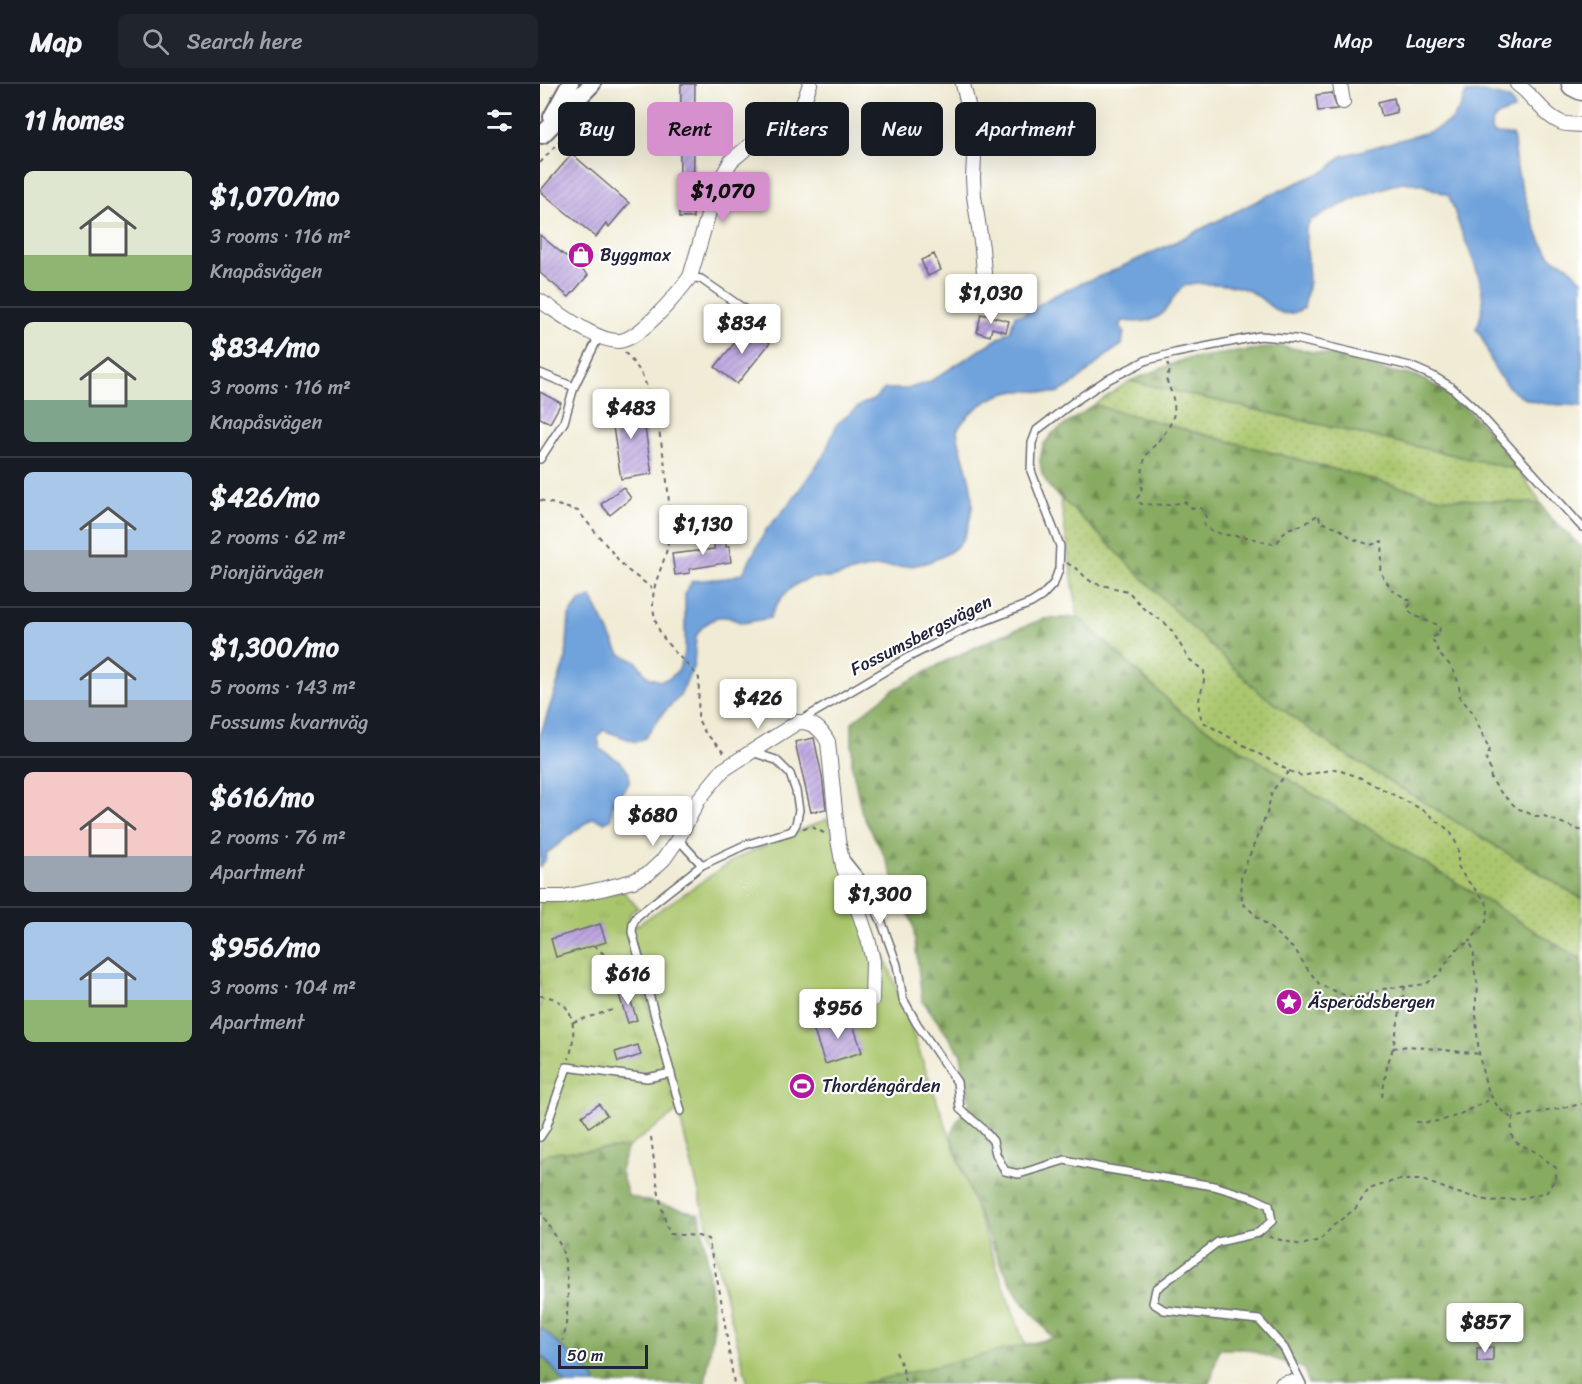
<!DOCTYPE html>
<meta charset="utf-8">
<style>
body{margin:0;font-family:Sriracha,sans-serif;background:#20242c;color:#f1f3f6;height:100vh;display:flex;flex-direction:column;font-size:22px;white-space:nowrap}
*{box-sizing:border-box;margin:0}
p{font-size:20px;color:#9ea1a6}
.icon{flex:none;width:33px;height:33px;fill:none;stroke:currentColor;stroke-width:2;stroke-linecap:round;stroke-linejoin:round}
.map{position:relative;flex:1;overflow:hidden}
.side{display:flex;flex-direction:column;background:#171b24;width:540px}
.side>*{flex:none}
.banner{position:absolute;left:18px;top:18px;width:570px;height:54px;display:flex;gap:12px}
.scale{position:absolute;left:18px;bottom:15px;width:90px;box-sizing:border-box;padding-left:6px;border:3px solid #22223b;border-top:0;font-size:16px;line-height:21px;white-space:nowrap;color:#22223b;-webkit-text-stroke:4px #fff;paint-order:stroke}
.price{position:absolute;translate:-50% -51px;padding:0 14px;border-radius:6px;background:#fff;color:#222;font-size:20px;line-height:39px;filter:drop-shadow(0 2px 3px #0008)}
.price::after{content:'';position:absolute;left:50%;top:36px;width:18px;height:14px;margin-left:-9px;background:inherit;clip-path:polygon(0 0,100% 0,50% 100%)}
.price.selected{background:#d690ce;color:#111}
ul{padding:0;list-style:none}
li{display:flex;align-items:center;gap:18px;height:150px;padding:0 24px}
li+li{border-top:2px solid #363941}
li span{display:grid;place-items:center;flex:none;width:168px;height:120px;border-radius:9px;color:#555}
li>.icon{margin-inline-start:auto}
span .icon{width:72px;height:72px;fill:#fffc;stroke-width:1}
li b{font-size:26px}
h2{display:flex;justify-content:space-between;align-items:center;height:72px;padding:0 24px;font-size:26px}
.chip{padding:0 21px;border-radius:9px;background:#171b24;box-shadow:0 6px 24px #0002;font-size:21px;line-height:54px}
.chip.selected{background:#d690ce;color:#111}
header{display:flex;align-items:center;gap:36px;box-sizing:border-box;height:84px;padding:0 30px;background:#171b24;border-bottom:2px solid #363941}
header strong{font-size:28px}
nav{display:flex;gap:33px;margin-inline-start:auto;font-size:21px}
.search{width:420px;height:54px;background:#20242c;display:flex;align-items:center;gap:15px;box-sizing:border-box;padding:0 21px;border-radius:9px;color:#9ea1a6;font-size:22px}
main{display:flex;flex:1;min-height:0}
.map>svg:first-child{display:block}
.grass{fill:url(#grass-dots);stroke:#667454;stroke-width:1.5}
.forest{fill:url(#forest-firs);stroke:#54664e;stroke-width:1.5}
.park{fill:url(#park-tufts);stroke:#667454;stroke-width:1.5}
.pitch{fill:#aac66d;stroke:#667454;stroke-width:1.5}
.water{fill:#70a2db;stroke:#49628b;stroke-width:1.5}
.building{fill:url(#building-hatch)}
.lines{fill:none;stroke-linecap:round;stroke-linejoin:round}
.service-casing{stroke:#6a6871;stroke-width:10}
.minor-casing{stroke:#6a6871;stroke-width:16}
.tertiary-casing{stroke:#6a6871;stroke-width:20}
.motorway-casing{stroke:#6a6871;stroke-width:27}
.path{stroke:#6a6871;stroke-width:2;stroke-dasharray:4.5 4.5;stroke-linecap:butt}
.service{stroke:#fff;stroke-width:7}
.minor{stroke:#fff;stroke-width:14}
.tertiary{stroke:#fff;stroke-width:16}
.motorway{stroke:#fff;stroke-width:24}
.labels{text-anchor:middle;stroke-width:4.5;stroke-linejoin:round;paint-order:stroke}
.poi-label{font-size:18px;fill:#22223b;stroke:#fff;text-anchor:start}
.street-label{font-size:18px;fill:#22223b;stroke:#fff}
</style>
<header>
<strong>Map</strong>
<div class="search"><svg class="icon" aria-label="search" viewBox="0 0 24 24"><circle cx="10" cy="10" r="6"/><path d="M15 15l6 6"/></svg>Search here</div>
<nav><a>Map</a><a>Layers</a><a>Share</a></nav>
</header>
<main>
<section class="side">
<h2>11 homes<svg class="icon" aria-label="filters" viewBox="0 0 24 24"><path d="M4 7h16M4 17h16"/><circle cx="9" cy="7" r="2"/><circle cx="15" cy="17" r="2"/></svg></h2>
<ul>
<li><span style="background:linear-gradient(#dfe7d0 70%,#8fb573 0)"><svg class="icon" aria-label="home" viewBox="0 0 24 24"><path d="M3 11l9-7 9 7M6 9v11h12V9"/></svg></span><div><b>$1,070/mo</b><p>3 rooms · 116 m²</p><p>Knapåsvägen</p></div></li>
<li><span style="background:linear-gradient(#dfe7d0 65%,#7fa58c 0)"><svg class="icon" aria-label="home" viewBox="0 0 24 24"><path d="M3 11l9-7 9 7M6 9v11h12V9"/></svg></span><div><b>$834/mo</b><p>3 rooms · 116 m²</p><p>Knapåsvägen</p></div></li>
<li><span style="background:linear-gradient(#a9c7e8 65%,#9aa5b1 0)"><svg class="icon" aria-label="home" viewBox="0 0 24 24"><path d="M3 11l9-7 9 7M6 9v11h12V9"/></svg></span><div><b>$426/mo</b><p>2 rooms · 62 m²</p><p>Pionjärvägen</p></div></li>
<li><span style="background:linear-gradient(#a9c7e8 65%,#9aa5b1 0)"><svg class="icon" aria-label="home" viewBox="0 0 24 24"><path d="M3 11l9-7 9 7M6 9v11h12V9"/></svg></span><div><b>$1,300/mo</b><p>5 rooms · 143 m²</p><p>Fossums kvarnväg</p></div></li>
<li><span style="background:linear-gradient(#f6c9c9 70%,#9aa5b1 0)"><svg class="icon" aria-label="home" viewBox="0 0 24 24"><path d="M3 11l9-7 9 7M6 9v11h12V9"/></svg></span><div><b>$616/mo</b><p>2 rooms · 76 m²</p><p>Apartment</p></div></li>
<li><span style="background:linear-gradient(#a9c7e8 65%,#8fb573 0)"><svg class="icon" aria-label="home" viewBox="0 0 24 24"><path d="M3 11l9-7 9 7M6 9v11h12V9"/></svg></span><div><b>$956/mo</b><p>3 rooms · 104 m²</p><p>Apartment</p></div></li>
</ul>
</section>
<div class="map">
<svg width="1042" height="1300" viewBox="0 0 1042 1300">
<defs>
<pattern id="grass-dots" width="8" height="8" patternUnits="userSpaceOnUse" patternTransform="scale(1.5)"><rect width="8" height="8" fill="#aac66d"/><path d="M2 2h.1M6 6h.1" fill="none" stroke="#92aa5f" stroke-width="1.8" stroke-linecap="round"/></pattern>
<pattern id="forest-firs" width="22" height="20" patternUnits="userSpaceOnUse" patternTransform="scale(1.5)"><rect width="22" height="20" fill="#87ab60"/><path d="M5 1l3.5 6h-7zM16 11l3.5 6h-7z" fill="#6e8b50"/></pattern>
<pattern id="park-tufts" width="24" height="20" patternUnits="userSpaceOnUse" patternTransform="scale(1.5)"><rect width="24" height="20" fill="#aac66d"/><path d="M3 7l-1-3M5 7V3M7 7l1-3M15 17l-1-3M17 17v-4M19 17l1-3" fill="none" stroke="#92aa5f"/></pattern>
<pattern id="building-hatch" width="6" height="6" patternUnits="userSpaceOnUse" patternTransform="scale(1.5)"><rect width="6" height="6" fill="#b79fdd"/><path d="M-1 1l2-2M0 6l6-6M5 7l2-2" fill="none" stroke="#9481b4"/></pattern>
</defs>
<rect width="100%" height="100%" fill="#fff"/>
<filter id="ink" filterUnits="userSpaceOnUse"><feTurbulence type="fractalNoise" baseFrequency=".0167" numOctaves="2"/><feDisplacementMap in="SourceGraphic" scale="12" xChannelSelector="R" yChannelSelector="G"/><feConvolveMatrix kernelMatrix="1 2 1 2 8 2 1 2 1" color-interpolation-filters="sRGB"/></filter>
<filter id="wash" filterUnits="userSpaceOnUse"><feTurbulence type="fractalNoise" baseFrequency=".008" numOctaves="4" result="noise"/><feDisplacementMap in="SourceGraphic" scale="24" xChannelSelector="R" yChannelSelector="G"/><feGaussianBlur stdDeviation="1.35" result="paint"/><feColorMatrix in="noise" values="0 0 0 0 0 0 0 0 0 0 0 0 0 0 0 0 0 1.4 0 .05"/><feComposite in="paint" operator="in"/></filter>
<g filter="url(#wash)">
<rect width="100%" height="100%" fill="#f0ebd4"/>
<path class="grass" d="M590,297l389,89 22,34 -100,-6 -347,-93z
M520,412l198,195 74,55 250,153v61l-399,-246 -105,-97z"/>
<path class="forest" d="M741,262l64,12 42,13 30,5 22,12 28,21 28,29 24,32 -389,-89 55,-22z
M554,321l347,93 100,6 7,11 34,32v352l-250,-153 -74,-55 -81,-78 -85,-86 -43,-40 -7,-13 -2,-13 3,-16 10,-12z
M538,533l105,97 399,246v424h-274l-3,-15 -59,-20h-27l-9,35h-350l193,-46 -34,-40 -20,-38 -25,-56 -23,-68 5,-13 14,-21 -6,-27 -3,-21 -39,-54 -9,-76 -29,-69 -22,-41 -10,-48v-44l41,-32 53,-29 56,-26 41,-16z
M88,1063l-8,22 8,27 72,18 7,44 7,67 -9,59h-109l-3,-8 -53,-49v-166l7,-8z
M0,1271l5,4 21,25h-26z"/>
<path class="park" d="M84,808l14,16 -8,5 -3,19 51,179 -50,36 -80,6 -8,8v-261z"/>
<path class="pitch" d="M287,735l60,143 138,383 -165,39h-112l-70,-273 -51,-179 110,-74z"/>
<path class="water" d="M942,8l27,6 5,7v5c-12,3 -23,6 -23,20l4,4 17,1c5,9 1,14 3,23 3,19 23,89 38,100 3,3 9,3 12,6 7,4 9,11 17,16v126c-42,-3 -65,2 -88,-39 -7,-13 -8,-27 -18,-38 17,-34 -3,-67 -15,-99 -5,-12 -7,-23 -13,-35l-28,-11 -19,-2 -43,15 -47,23 -5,8 3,53 -5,27c-28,17 -34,-9 -57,-18 -12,-5 -28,-6 -41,-6 -7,-1 -17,-2 -23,3 -14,10 -13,30 -37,34 -7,2 -16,0 -23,0l-3,5 4,5 -2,14c-23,12 -38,36 -63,47 -7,3 -19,-1 -28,-1 -31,-2 -57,13 -74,39 3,25 17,51 15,77 -1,9 -5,28 -11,35 -14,17 -41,24 -63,25 -7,0 -15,-1 -23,0 -16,2 -29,7 -45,11 -6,1 -12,-1 -18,0 -20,4 -35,22 -42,40l-27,5 -16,-6h-10l-14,9 -7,10 -2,29 -14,31 -18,18 -17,24 -9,4 -33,-12 -5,7 2,12 21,13 8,11v10l-17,22 -1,14 -7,3 -11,-4c-17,10 -30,24 -46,35l-2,8 -5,6v-131l26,-78 3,-42 11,-15 11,-4 29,57 16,7 12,16 12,4 10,-3 9,-9 6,-17v-58l7,-13 35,-3 16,-5 23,-43 24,-27 34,-48 13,-31 25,-20 11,-4 12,-11h21l23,-7 81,-51 5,-16h7l31,-19 24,-11 31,-12 63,-29 98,-49 58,-25 15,-14 90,-25 20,-11 8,-12 6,-15z
M0,1243l53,49 3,8h-30l-21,-25 -5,-4z"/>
<g id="blocks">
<path class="building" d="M141,0h14l-2,134h-14z
M792,9l5,16 -19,2 -2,-16z
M854,14l3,14 -15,4 -4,-14z
M32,70l57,49 -20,24 -3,-3 -10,13 -56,-46z
M0,151l48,40 -19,22 -29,-24z
M394,170l7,16 -13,6 -7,-16z
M441,230l28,7 -3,11 -14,-4 -2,8 -13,-4z
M208,242l22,17 -33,41 -22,-17z
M0,308l21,11 -11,20 -10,-5z
M101,318l11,72 -31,5 -11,-72z
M83,403l8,11 -21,17 -9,-11z
M175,445l11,1v17l3,-1 2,16 -42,7 1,4 -15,2 -3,-21 42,-5z
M274,654l8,38 4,33 -15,3 -16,-70z
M60,840l6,18 -50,15 -5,-18z
M87,905l10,31 -9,3 -10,-31z
M310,931l12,37 -37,12 -12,-36z
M98,961l3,10 -23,7 -3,-10z
M59,1020l8,11 -18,12 -7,-11z
M953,1263v14l-16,1v-14z"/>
</g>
</g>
<g filter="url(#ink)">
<use href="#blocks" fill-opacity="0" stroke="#6a6871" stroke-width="1.5"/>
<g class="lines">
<defs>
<path id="service" d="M150,193l11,2 62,43
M0,289l34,14 25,-51
M0,375l24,-37 10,-35
M260,637l107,-63 57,-29 67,-26 11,-7 12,-13 5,-14 1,-23 -29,-75 1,-28 5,-13 38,-29 30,-20 42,-21 28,-7 85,-17 35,3 115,27 23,10 18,11 24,22 107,118
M138,755l24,26
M305,775l17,21 20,43 15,42 6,34 14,25 40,58 3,27 22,19 11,13 3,13 9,17 14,3 46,-14 37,8 112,18 40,12 15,7 3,16 -14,12 -40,9 -62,47 -3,14 11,7 95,10 25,28 18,36
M141,1027l-49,-179 1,-9 4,-7 65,-51 43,-20 47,-14 4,-7 3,-14 -3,-19 -6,-17 -14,-14 -24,-8
M0,1053l6,-9 21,-61 80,11 24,-5"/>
<path id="minor" d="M423,0l12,51 -2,43 1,18 8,52 2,25 -9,23
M800,0l3,18
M977,0c16,11 26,31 45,39 6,2 14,1 20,2
M0,217c20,12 55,40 78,40 21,0 59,-47 72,-64l26,-89 15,-27 18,-15 41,-25 10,-9 10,-28
M0,813h23l39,-8 31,-8 16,-8 15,-14 14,-20 21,-40 24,-29 75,-48c15,-1 24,8 30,20l10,98 5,26 25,73 5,22 -1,39
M742,1300l8,-2 6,2"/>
<path id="tertiary" d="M12,33l18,-33
M2,51l50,-51"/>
<path id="motorway" d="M1034,0l8,4"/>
</defs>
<use href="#service" class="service-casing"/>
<use href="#minor" class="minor-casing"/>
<use href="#tertiary" class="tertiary-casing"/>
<use href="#motorway" class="motorway-casing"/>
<path class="path" d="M0,79l28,-32
M85,268c4,6 10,12 14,18 19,30 34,130 30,166 -3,35 -25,50 -12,89 8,22 28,35 42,53l-1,41 6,12 20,22
M627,279l3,8 -4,8c11,26 13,37 -6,60 -6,8 -13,12 -16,23 -4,13 2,25 -7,36l4,6 27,1 17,-3 7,6h9l5,8 -2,10c12,10 28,9 43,11 11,2 18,7 29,7l11,-15 18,-5 14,-10 1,8 17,5 16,12 18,6 11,-4 -2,31 12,18 20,12 -5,7c12,12 19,10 33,17l-1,8 -8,4c7,8 5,11 9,17 1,2 6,5 7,7 9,9 13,23 13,36 20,19 17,31 30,51l-4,11 4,9 1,10 11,15 15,14 18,8h9l38,15
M0,416l38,11 48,58 26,19
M527,479l12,7 6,7 8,6 35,8 16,18 21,14 7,8 17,28 15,12c2,22 -12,26 -1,51l86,49 -17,20 -5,22 -26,63 1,27 54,48 10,16 14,18 34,14 29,-10 43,-5 13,-10 16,-24 14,-8c7,8 4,16 5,26 1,6 3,12 4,19 0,4 -2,9 -2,13 0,33 2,104 37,118
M749,687l13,5 33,-7 24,8 64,33 27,21 8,16v19l7,12 21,23 2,10 -2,11 -17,20
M263,744l9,-1 14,7
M54,861c11,10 20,21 36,16
M865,902l-12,62 16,-2 71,8
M0,912c37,2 37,35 29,63
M33,938l39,-12
M842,1013l5,-31 6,-18
M876,1038c35,2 46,-11 76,-23
M111,1053c4,31 7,67 19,97l28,2 10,3 12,54 14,91
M0,1126c6,11 13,21 19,33 12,23 10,73 4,98
M729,1153l32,8 19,-5 14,-15 21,-16 14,-20 28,-9h25l36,13 32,8 29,-2 28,-7 9,-15v-9c-7,-5 -13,-11 -19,-15 -18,-12 -30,-5 -24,-35l69,-14
M356,1268l7,17 2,15"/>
<use href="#service" class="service"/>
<use href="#minor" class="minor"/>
<use href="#tertiary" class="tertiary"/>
<use href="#motorway" class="motorway"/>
</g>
</g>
<defs>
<symbol id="shop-disc" viewBox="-11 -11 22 22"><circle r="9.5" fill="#b5179e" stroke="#fff"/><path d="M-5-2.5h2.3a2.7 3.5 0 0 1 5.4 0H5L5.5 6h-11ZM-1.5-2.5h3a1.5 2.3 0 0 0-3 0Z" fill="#fff"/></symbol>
<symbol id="sight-disc" viewBox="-11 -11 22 22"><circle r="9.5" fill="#b5179e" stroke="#fff"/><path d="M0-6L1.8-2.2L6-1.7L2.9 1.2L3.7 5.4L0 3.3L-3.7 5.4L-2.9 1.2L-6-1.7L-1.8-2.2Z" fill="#fff"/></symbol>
<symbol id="stadium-disc" viewBox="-11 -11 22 22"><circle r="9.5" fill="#b5179e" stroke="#fff"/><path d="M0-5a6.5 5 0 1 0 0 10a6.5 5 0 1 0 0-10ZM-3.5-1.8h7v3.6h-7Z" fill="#fff"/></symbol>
</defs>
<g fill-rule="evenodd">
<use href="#shop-disc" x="26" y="156" width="30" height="30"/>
<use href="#sight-disc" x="734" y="903" width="30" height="30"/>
<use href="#stadium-disc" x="247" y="987" width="30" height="30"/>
</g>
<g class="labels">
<g class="poi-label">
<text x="60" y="177">Byggmax</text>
<text x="768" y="924">Äsperödsbergen</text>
<text x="282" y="1008">Thordéngården</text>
</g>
<g class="street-label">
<text transform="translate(381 551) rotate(-27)" y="6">Fossumsbergsvägen</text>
</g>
</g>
</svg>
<div class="scale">50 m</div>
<b class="price selected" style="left:183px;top:139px">$1,070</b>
<b class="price" style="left:451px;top:241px">$1,030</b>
<b class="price" style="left:202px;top:271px">$834</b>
<b class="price" style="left:91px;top:356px">$483</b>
<b class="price" style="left:163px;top:472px">$1,130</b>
<b class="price" style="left:218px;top:646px">$426</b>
<b class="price" style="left:113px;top:763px">$680</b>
<b class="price" style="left:340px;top:842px">$1,300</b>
<b class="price" style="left:88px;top:922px">$616</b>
<b class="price" style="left:298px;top:956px">$956</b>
<b class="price" style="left:945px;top:1270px">$857</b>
<div class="banner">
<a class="chip">Buy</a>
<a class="chip selected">Rent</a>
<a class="chip">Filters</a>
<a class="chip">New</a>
<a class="chip">Apartment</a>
</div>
</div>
</main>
